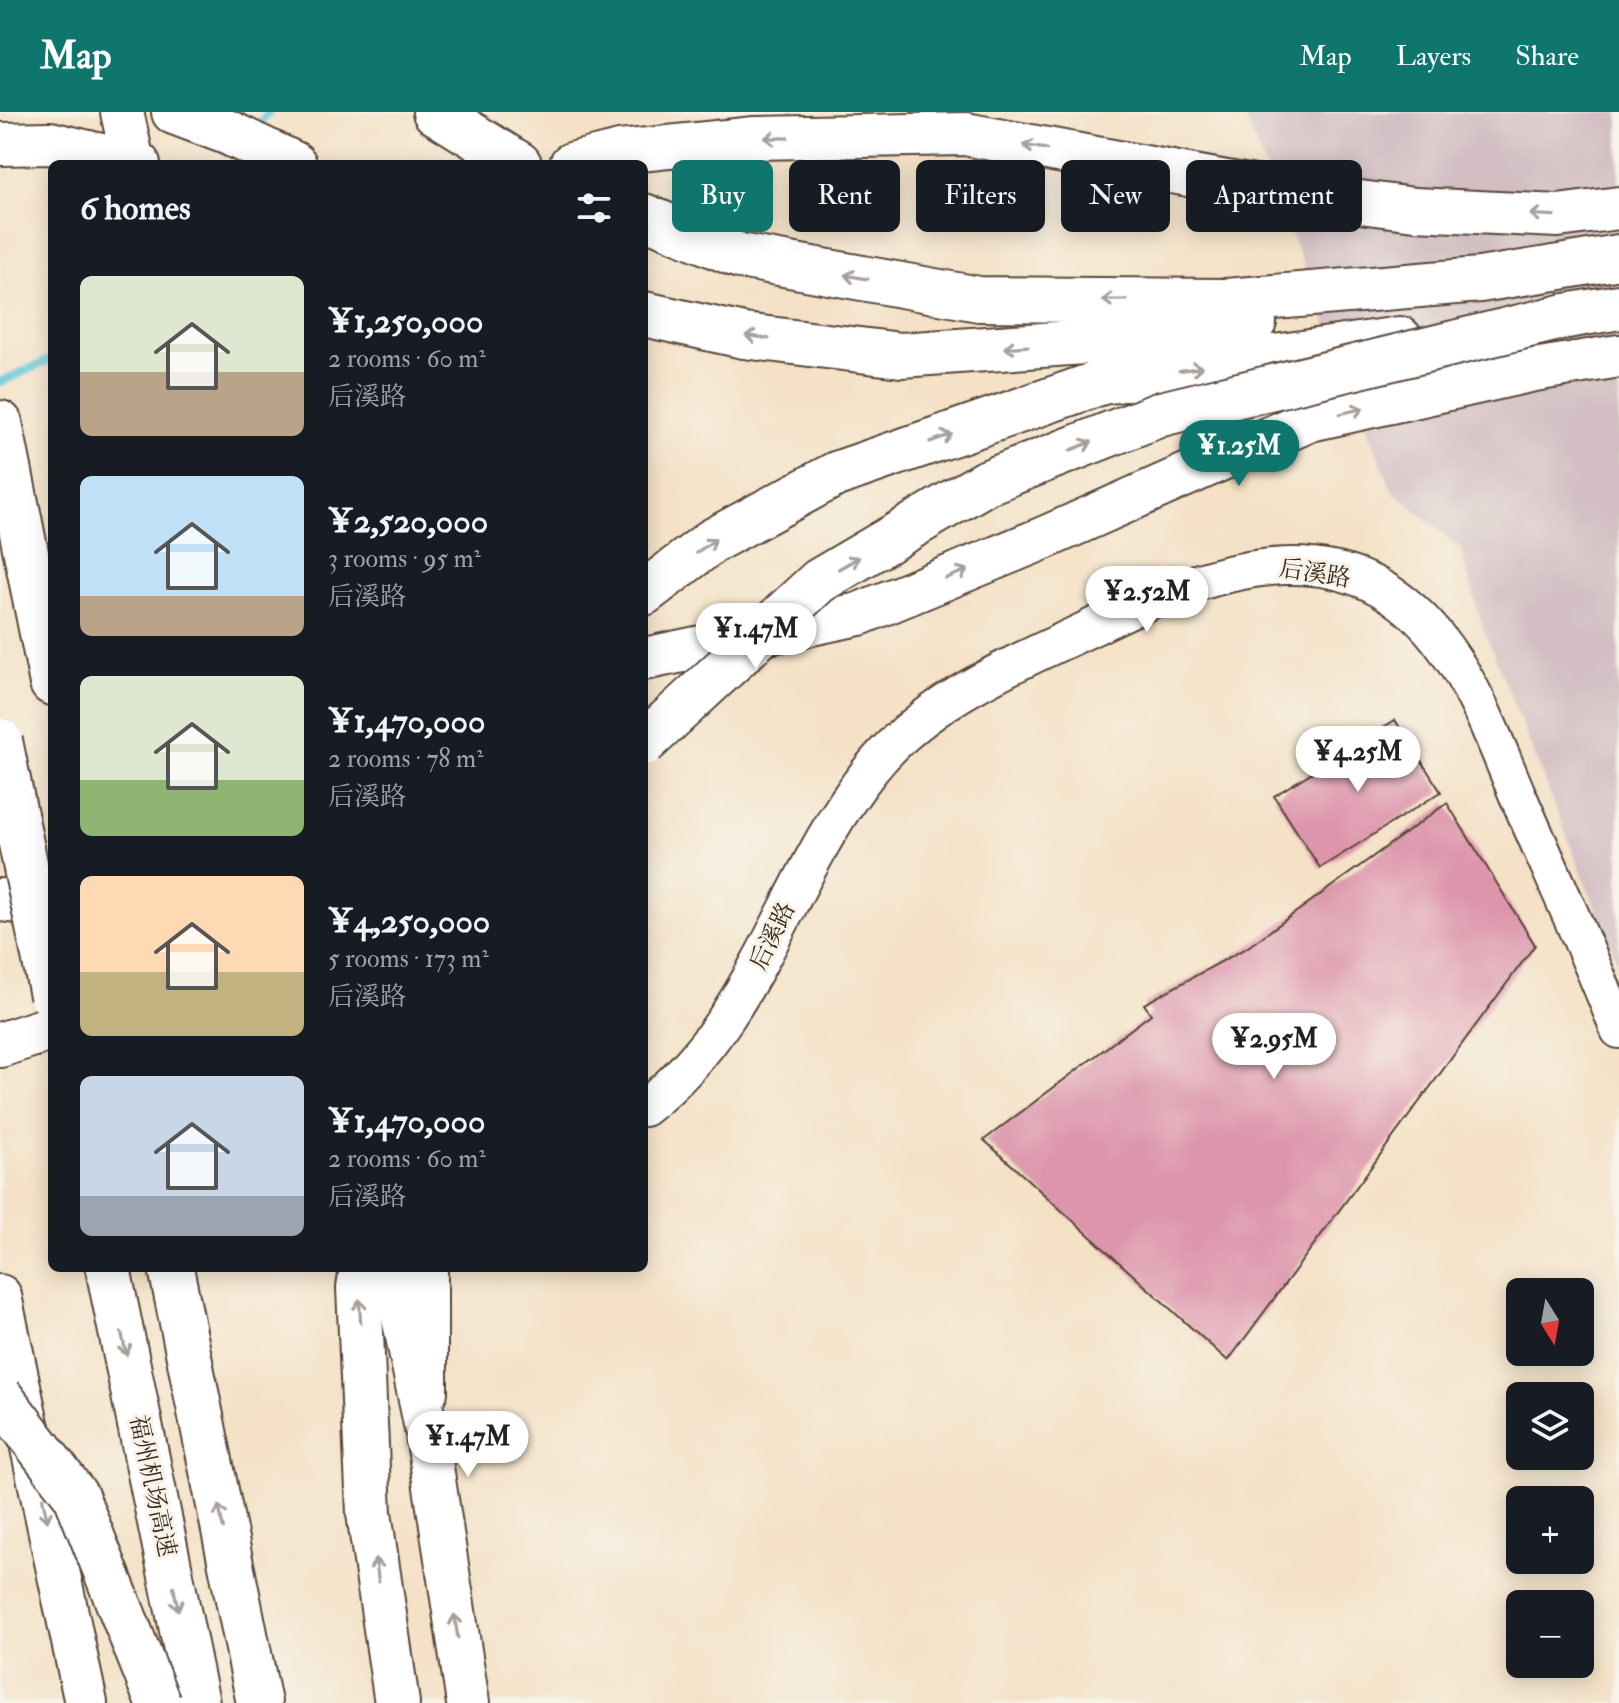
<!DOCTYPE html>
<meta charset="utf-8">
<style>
body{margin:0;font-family:"IM FELL Double Pica","Noto Serif SC",serif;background:#242831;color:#f1f3f6;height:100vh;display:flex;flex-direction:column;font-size:30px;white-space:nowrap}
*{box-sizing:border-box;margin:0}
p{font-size:26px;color:#9ea1a6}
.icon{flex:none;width:44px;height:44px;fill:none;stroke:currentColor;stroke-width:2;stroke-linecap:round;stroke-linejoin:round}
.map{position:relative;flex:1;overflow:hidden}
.panel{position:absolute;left:48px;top:48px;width:600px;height:1112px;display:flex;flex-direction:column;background:#171b24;border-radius:12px;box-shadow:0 4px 20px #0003}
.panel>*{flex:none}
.guide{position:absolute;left:672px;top:48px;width:760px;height:72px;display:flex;gap:16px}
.needle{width:52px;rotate:169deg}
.fabs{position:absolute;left:1506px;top:1166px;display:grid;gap:16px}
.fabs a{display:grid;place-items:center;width:88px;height:88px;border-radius:12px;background:#171b24;box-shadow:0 4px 20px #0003;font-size:40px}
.price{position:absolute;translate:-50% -68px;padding:0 18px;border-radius:28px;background:#fff;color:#222;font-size:26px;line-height:52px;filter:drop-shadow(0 2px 4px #0008)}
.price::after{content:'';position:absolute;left:50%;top:48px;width:24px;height:18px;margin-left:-12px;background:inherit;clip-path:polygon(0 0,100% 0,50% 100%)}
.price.current{background:#0f766e;color:#fff}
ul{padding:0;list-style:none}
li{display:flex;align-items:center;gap:24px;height:200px;padding:0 32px}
li span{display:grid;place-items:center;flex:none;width:224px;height:160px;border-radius:12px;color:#555}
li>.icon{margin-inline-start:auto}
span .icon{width:96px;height:96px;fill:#fffc;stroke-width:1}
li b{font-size:34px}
h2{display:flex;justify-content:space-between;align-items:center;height:96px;padding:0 32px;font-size:34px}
.tag{padding:0 28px;border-radius:12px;background:#171b24;box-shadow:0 4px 20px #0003;font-size:28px;line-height:72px}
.tag.current{background:#0f766e;color:#fff}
header{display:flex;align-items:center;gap:48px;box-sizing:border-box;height:112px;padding:0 40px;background:#0f766e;color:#fff}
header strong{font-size:38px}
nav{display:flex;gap:44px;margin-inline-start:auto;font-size:28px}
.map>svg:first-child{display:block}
.industrial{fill:#d2bec3}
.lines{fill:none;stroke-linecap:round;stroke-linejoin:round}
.stream{stroke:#5ac4d6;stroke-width:9}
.building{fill:#dd95ac}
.tertiary-casing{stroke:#574537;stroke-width:40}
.secondary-casing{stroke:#574537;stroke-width:46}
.trunk-casing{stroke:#574537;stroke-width:48}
.motorway-casing{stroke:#574537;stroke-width:48}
.tertiary{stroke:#fff;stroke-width:36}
.secondary{stroke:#fff;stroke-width:42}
.trunk{stroke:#fff;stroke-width:44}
.motorway{stroke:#fff;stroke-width:44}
.motorway-bridge-casing{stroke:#574537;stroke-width:48;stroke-linecap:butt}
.motorway-bridge{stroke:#fff;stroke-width:44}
.oneway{stroke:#a79f9a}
.labels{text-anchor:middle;stroke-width:6;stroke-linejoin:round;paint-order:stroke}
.street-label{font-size:24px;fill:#3b2a1e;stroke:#f7f3e8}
</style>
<header>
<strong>Map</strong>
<nav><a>Map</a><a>Layers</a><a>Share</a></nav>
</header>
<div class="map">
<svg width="1619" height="1591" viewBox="0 0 1619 1591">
<rect width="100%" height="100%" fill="#f7f3e8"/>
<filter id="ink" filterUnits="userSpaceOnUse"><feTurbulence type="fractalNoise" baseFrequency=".0125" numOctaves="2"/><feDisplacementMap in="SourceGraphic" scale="16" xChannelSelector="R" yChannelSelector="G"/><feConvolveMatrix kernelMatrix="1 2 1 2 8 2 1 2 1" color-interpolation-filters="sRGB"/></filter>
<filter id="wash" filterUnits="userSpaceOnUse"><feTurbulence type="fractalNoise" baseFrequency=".006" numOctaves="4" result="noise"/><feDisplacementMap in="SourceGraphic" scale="32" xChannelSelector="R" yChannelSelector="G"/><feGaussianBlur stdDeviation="1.8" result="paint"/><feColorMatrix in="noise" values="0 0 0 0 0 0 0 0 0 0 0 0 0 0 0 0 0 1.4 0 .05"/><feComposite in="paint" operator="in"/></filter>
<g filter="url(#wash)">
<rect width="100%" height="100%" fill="#f4e1c6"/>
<path class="industrial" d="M1243,0h376v854l-137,-341 -22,-77 -68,-58z"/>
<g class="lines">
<path class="stream" d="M255,19l13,-19
M0,270l52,-23"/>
</g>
<g id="blocks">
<path class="building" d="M1395,608l46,72 -121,76 -46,-72z
M1447,691l88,142 -307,416 -244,-221 167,-126 -7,-10 104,-57z"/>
</g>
</g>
<g filter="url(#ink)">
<use href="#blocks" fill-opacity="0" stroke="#574537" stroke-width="2"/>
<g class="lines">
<defs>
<path id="tertiary" d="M644,996c115,-89 140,-230 227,-339 58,-73 150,-107 232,-147 116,-57 252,-101 343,27 32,44 51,98 72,147 34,78 70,155 101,234
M429,1280v-124"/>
<path id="secondary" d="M122,0l11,50
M0,32l50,-1 89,21
M571,52l49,-12 135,-14 210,-4 316,58 134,17 143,7 61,-8
M644,547l215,-45 185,-76 266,-118 224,-50 85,-14
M0,788l17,2 35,-6
M393,1156l34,166 41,269
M0,1184l86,407"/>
<path id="trunk" d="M1554,156l65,-11
M1566,204l53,-9"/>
<path id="motorway" d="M174,0l53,20 67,32
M435,0l84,52
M644,104l96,40 239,43 247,2 254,-21 74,-12
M644,202l100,22 157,19 269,-19 84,-14
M0,311l52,260
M644,481l68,-52 124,-67 266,-92 298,-43
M0,933l52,-17
M108,1156l89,435
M171,1156l88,435
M362,1156l-3,20 10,225 28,190"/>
</defs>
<use href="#tertiary" class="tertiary-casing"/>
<use href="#secondary" class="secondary-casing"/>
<use href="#trunk" class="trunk-casing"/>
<use href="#motorway" class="motorway-casing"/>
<use href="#tertiary" class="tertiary"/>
<use href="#secondary" class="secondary"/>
<use href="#trunk" class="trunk"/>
<use href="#motorway" class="motorway"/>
<defs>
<path id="motorway-bridge" d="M0,629l52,254
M644,631l175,-162 166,-98 176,-69 405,-98
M0,1284l76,100 82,207"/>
</defs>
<use href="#motorway-bridge" class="motorway-bridge-casing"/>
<use href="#motorway-bridge" class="motorway-bridge"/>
</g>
<defs><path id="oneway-shaft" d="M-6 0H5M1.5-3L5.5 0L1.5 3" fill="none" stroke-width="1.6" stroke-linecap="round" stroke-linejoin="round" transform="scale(2)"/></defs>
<g class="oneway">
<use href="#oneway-shaft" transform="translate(776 26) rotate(179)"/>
<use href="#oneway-shaft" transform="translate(1035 35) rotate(-170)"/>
<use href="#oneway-shaft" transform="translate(1542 103) rotate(-177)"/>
<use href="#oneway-shaft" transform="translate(856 165) rotate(-170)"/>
<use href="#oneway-shaft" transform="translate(1114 188) rotate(-180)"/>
<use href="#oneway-shaft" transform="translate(757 225) rotate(-173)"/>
<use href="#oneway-shaft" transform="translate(1016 235) rotate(176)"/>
<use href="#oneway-shaft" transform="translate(1191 257) rotate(-8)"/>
<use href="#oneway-shaft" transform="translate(1352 299) rotate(-13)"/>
<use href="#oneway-shaft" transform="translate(941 326) rotate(-19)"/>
<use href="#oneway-shaft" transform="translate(1081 334) rotate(-22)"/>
<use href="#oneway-shaft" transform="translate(706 434) rotate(-35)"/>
<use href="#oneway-shaft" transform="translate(849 451) rotate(-30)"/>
<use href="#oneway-shaft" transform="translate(957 462) rotate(-22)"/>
<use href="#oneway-shaft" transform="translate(360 1199) rotate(-93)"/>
<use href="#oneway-shaft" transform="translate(124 1232) rotate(78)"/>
<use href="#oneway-shaft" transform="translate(45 1398) rotate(78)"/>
<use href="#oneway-shaft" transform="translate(221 1405) rotate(-101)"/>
<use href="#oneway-shaft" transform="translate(377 1458) rotate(-98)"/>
<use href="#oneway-shaft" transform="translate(176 1487) rotate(78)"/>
<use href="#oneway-shaft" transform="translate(456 1514) rotate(-99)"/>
</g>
</g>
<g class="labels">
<g class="street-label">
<text transform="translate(1315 461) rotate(9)" y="8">后溪路</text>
<text transform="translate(772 824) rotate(-64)" y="8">后溪路</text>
<text transform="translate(153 1374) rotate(78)" y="8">福州机场高速</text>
</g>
</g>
</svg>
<div class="fabs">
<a><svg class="needle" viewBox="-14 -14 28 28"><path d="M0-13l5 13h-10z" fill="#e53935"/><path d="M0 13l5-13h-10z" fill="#9ea1a6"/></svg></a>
<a><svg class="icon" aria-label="layers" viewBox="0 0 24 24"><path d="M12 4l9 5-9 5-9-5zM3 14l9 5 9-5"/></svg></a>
<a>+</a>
<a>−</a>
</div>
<b class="price current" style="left:1239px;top:376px">¥1.25M</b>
<b class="price" style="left:1147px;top:522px">¥2.52M</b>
<b class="price" style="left:756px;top:559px">¥1.47M</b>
<b class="price" style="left:1358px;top:682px">¥4.25M</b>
<b class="price" style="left:1274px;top:969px">¥2.95M</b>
<b class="price" style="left:468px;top:1367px">¥1.47M</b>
<div class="guide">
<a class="tag current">Buy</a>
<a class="tag">Rent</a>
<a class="tag">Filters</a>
<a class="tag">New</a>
<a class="tag">Apartment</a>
</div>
<section class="panel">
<h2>6 homes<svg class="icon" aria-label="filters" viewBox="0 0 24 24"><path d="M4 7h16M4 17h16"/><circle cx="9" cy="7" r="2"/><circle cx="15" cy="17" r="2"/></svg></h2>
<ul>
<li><span style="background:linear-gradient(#dfe7d0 60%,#b9a48a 0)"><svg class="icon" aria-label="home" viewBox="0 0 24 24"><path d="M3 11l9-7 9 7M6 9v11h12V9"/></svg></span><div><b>¥1,250,000</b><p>2 rooms · 60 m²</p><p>后溪路</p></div></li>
<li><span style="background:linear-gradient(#bfe0f5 75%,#b9a48a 0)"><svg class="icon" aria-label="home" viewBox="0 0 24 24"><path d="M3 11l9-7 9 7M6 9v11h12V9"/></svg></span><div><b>¥2,520,000</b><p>3 rooms · 95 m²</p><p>后溪路</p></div></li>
<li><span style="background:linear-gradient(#dfe7d0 65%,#8fb573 0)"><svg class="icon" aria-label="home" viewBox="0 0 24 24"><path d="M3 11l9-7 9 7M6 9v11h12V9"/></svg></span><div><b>¥1,470,000</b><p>2 rooms · 78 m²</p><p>后溪路</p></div></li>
<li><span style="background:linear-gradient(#ffd9b3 60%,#c2b280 0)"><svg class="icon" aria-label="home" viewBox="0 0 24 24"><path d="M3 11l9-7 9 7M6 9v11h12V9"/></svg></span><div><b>¥4,250,000</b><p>5 rooms · 173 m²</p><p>后溪路</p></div></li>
<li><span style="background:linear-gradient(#c9d6e8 75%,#9aa5b1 0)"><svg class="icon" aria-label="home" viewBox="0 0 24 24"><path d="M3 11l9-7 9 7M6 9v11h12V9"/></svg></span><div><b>¥1,470,000</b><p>2 rooms · 60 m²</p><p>后溪路</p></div></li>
</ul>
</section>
</div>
